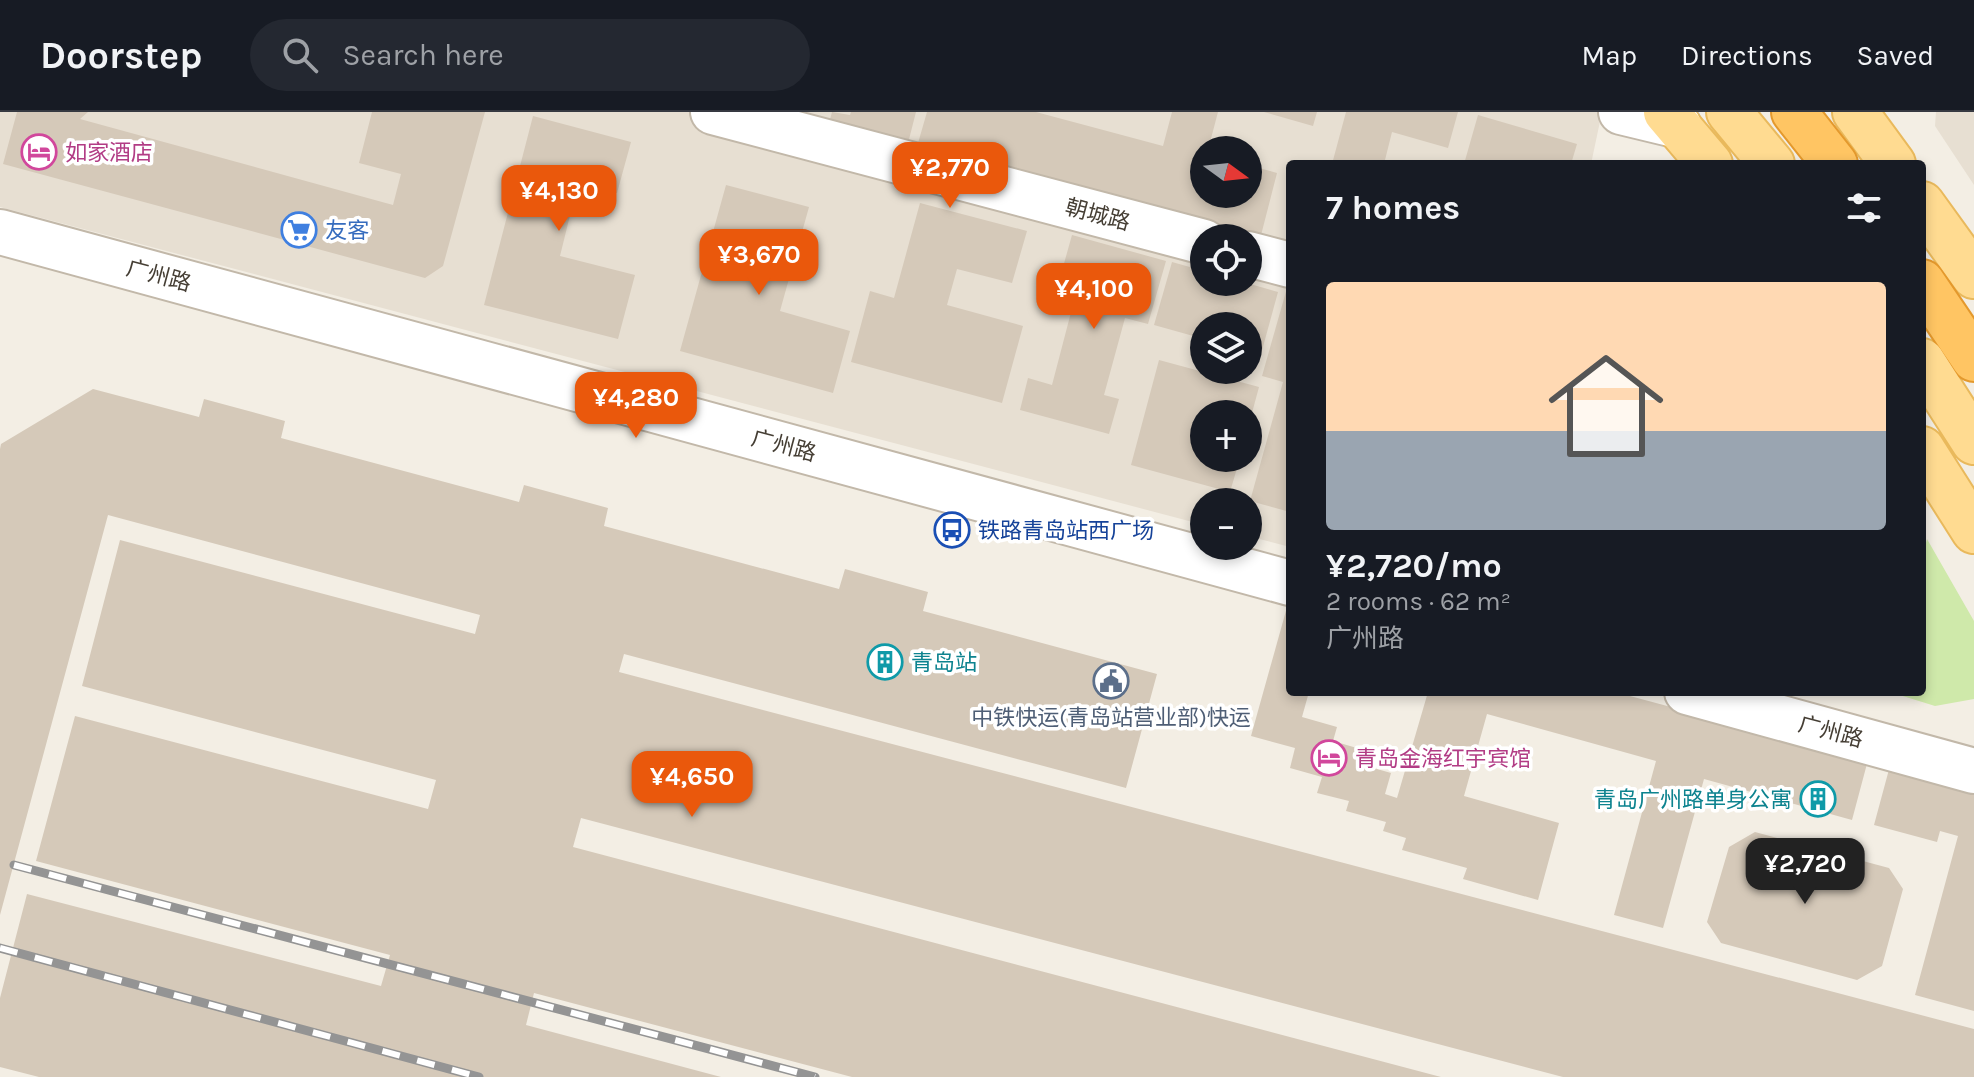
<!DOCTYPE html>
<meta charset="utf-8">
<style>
body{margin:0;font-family:Karla,"Noto Sans SC",sans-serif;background:#242831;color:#f1f3f6;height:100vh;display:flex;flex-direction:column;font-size:30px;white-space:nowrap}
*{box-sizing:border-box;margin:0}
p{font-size:26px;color:#9ea1a6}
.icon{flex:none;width:44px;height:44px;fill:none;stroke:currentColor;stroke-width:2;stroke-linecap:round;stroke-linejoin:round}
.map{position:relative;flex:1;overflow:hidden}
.details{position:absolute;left:1286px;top:48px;width:640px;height:536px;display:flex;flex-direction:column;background:#171b24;border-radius:8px;box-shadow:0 4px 12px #0003}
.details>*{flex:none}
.needle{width:52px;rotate:105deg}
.controls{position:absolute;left:1190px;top:24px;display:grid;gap:16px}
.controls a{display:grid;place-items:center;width:72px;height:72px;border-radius:50%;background:#171b24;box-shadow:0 4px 12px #0003;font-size:40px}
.price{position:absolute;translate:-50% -68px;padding:0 18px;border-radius:16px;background:#ea580c;color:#fff;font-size:26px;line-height:52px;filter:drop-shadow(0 2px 4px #0008)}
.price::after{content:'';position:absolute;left:50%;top:48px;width:24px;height:18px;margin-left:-12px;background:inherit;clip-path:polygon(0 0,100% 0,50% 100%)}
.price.on{background:#222;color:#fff}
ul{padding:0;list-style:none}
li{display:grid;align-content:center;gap:16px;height:424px;padding:0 40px}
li+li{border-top:2px solid #363941}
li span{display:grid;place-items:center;height:248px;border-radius:8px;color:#555}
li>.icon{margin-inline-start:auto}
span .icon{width:144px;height:144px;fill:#fffc;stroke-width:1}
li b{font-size:34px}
h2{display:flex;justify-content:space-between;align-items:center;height:96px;padding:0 40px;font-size:34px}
header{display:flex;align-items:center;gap:48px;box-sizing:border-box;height:112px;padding:0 40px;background:#171b24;border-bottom:2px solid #363941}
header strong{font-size:38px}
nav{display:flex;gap:44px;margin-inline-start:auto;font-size:28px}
.search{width:560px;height:72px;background:#242831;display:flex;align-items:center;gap:20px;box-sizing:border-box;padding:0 28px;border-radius:44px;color:#9ea1a6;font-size:30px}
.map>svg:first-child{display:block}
.residential{fill:#e7dfd2;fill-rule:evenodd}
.green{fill:#cfe9aa}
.building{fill:#d5c9b9}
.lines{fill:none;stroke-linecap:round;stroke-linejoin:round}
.minor-casing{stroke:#c2b8a9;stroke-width:48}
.major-casing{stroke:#e9b95c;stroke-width:48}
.highway-casing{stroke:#e4992d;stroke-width:48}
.minor{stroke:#fff;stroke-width:44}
.major{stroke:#ffdb91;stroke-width:44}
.highway{stroke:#ffc563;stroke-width:44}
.rail-casing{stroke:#949494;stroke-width:9}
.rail{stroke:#fff;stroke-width:6;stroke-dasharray:18;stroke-linecap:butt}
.labels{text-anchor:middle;stroke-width:7;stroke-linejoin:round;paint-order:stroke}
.hotel-label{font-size:22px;fill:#b23c85;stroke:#fff;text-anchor:start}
.street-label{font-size:22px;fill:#453e34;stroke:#fff}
.shop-label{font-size:22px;fill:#366cbe;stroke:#fff;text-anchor:start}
.transit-label{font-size:22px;fill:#164399;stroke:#fff;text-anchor:start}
.culture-label{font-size:22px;fill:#0d838f;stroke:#fff;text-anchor:start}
.service-label{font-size:22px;fill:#4e5e75;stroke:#fff}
</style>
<header>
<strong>Doorstep</strong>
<div class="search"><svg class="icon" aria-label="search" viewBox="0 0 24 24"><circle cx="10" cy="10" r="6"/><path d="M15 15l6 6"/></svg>Search here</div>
<nav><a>Map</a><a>Directions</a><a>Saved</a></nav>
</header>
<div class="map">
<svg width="1974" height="965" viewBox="0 0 1974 965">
<rect width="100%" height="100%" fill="#f3eee4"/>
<path class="residential" d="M0,0h1602l-11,52h-301v383l-42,-11v-34h-44v23l-1204,-318zM1204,38h44v44h-44zM1204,126h44v44h-44zM1204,214h44v44h-44zM1204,302h44v44h-44z
M1936,0h38v73l-39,-59z"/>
<path class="green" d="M1927,427l47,82v78l-39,7 -45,-14h32v-134z"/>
<path class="building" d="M17,0h71l-8,7 313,86 8,-31 -42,-11 13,-51h113l-42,154 -18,12 -422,-114z
M832,0l18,3 1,-3h65l-10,39 -79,-20z
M927,0h109l127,34 9,-34h46l-10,38h-4v44h44v-29l29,8 -18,70 -343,-93z
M1264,0h53l-4,14z
M1346,0h112l-10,36 -56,-16 -8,32h-52z
M1478,3l99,29 -6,20h-107z
M533,4l98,26 -14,51 -39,-10 -18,73 75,19 -17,64 -134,-34z
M726,73l83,22 -29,104 70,20 -17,62 -153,-42z
M920,91l107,28 -15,52 -55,-14 -10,36 76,21 -21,77 -151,-41 19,-71 24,7z
M1072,123l94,26 -18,63 -23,-6 -21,77 15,4 -10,35 -89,-24 8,-32 24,7 23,-88 -19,-5z
M1172,150l32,9v11h39l35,10 -17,62 -13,-3v-25h-44v13l-50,-14z
M1289,169h1v231l-40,-11 33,-119 -21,-6z
M1159,248l100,27 -10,37 -1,-10h-44v44h36l-10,34 -99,-27z
M93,277l106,28 5,-18 81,22 -4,17 238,64 5,-17 84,23 -4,18 235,63 6,-20 83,23 -5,19 234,63 -31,114 -502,-134 -5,18 1355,357v48h-411l-982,-259 -8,29 868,230h-589l-318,-84 -8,32 195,52h-682l-39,-10v-69l27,-104 354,92 9,-31 -354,-94 39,-145 353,93 8,-29 -354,-94 38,-146 355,94 5,-19 -372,-100 -108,400v-466l1,-5z
M1289,488l1,92h19l-7,25 35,10 -4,14 34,10 -4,14 28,8 -6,21 12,4 31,-106h187l253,68 -16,60 -148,-41 -41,149 -49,-13 42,-154 -169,-47 -23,82 95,27 -21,77 -75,-21 4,-11 -65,-18 4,-12 -23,-7 3,-9 -40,-11 3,-10 -32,-8 5,-16 -32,-9 5,-20 -44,-12z
M1891,650l83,23v226l-59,-16 43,-159 -18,-5 -3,11 -63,-17z
M1755,720l134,36 14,21 -21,77 -25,14 -136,-37 -14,-21 22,-75z"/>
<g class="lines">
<defs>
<path id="minor" d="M713,0l491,130
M1621,0l58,14
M0,120l1290,351
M1248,142l42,11
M1687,580l287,79"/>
<path id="major" d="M1666,0l44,52
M1729,0l43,52
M1855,0l38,52
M1922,92l52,72
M1922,249l52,81
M1922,337l52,82"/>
<path id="highway" d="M1794,0l41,52
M1922,170l52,77"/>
</defs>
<use href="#minor" class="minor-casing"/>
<use href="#major" class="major-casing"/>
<use href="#highway" class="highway-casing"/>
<use href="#minor" class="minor"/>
<use href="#major" class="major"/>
<use href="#highway" class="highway"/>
<defs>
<path id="rail" d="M14,753l801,212
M0,836l479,129"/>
</defs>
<use href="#rail" class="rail-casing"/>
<use href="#rail" class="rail"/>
</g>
<defs>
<symbol id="hotel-ring" viewBox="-11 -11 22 22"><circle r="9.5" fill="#fff" stroke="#d1479c" stroke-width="1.5"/><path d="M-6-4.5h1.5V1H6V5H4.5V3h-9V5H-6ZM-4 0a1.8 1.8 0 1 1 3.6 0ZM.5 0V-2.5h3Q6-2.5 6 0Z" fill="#d1479c"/></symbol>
<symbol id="supermarket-ring" viewBox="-11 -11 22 22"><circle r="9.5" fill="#fff" stroke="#3f7fe0" stroke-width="1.5"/><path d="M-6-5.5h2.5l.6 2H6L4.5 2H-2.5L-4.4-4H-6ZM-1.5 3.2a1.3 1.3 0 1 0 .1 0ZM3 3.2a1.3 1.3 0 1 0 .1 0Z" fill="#3f7fe0"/></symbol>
<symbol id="bus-ring" viewBox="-11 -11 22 22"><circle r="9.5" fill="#fff" stroke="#1a4fb4" stroke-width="1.5"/><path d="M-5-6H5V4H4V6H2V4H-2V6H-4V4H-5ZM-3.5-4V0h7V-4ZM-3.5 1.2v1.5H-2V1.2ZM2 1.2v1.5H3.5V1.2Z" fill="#1a4fb4"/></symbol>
<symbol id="building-ring" viewBox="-11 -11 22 22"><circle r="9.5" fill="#fff" stroke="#0f9aa8" stroke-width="1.5"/><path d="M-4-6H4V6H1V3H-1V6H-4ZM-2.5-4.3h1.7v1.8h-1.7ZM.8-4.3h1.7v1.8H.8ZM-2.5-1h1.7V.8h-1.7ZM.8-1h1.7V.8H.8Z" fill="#0f9aa8"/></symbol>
<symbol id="civic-ring" viewBox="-11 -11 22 22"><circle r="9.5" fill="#fff" stroke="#5c6f8a" stroke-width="1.5"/><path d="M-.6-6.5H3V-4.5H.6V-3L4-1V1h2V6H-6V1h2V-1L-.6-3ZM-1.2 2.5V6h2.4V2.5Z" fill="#5c6f8a"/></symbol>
</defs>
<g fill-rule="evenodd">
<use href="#hotel-ring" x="19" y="20" width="40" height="40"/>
<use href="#supermarket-ring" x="279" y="98" width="40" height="40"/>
<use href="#bus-ring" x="932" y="398" width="40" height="40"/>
<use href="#building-ring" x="865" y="530" width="40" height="40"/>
<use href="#civic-ring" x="1091" y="549" width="40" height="40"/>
<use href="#hotel-ring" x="1309" y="626" width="40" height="40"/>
<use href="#building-ring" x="1798" y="667" width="40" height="40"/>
</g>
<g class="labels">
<g class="hotel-label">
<text x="65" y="48">如家酒店</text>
<text x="1355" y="654">青岛金海红宇宾馆</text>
</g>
<g class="street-label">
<text transform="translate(1098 102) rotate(15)" y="8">朝城路</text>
<text transform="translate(159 163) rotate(15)" y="8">广州路</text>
<text transform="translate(784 333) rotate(15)" y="8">广州路</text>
<text transform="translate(1831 619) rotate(15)" y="8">广州路</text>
</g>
<g class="shop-label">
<text x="325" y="126">友客</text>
</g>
<g class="transit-label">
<text x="978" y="426">铁路青岛站西广场</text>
</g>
<g class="culture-label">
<text x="911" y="558">青岛站</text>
<text x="1792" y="695" text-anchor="end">青岛广州路单身公寓</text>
</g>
<g class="service-label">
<text x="1111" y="613">中铁快运(青岛站营业部)快运</text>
</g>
</g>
</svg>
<div class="controls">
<a><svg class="needle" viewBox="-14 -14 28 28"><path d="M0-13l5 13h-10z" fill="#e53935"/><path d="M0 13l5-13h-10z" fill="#9ea1a6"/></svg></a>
<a><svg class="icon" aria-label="locate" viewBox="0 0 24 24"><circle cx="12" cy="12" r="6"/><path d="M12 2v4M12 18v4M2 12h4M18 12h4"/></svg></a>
<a><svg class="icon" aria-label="layers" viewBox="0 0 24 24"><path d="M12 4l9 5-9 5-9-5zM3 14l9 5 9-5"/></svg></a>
<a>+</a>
<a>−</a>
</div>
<b class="price" style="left:950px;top:98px">¥2,770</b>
<b class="price" style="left:559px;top:121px">¥4,130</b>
<b class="price" style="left:759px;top:185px">¥3,670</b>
<b class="price" style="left:1094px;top:219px">¥4,100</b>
<b class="price" style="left:636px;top:328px">¥4,280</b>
<b class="price" style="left:692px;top:707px">¥4,650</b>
<b class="price on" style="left:1805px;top:794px">¥2,720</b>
<section class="details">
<h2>7 homes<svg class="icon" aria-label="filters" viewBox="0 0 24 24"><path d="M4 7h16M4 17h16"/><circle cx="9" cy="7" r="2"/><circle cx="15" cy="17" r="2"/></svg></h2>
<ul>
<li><span style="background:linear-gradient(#ffd9b3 60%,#9aa5b1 0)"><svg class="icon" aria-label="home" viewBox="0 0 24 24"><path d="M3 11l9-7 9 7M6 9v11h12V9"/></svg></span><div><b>¥2,720/mo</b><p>2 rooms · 62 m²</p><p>广州路</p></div></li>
</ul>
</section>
</div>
